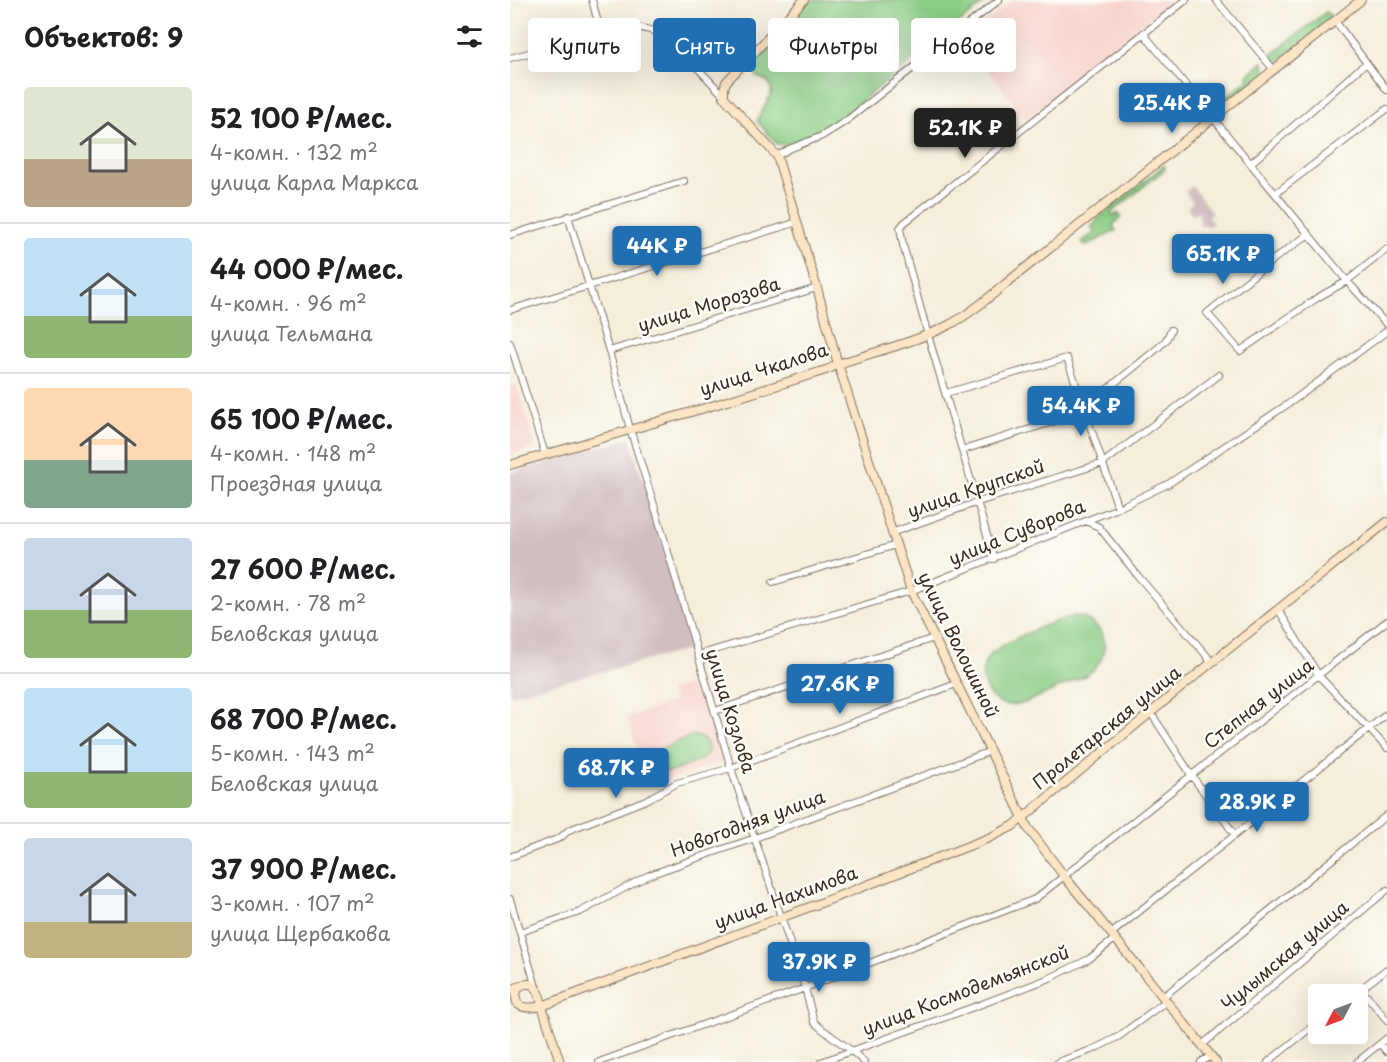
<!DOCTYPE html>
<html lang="ru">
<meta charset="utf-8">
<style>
body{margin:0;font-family:"Playpen Sans",sans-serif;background:#f2f2f2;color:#202124;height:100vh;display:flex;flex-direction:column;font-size:22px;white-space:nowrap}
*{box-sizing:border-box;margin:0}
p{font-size:20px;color:#757577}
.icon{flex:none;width:33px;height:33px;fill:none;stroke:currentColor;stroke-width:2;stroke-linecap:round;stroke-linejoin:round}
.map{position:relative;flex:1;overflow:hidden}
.drawer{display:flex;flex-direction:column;background:#fff;width:510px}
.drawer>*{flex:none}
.hud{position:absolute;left:18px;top:18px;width:570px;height:54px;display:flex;gap:12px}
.needle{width:39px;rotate:229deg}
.tools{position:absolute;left:798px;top:984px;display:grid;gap:12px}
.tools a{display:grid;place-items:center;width:60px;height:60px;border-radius:6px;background:#fff;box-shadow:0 6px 24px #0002;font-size:30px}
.price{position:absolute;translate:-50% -51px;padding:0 14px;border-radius:6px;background:#1f6fb2;color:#fff;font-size:20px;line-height:39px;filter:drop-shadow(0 2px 3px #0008)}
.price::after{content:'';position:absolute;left:50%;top:36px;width:18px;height:14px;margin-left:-9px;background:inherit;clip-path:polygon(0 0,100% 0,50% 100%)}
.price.selected{background:#222;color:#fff}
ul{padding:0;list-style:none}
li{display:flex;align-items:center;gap:18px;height:150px;padding:0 24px}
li+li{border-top:2px solid #e0e0e0}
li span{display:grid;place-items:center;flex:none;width:168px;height:120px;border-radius:6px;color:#555}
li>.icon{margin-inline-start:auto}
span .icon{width:72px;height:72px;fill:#fffc;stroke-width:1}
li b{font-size:26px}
h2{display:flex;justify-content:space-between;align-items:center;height:72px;padding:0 24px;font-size:26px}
.tag{padding:0 21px;border-radius:6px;background:#fff;box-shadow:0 6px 24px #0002;font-size:21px;line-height:54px}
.tag.selected{background:#1f6fb2;color:#fff}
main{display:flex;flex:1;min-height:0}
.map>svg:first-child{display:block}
.built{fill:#f7d0c9}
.industrial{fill:#d2bec1}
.green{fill:#8bcd85;stroke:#637c52;stroke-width:1.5}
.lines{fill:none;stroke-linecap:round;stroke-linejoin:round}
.street-casing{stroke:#7c6f60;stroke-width:8}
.secondary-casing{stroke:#7c6f60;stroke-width:10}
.street{stroke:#fff;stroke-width:6}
.secondary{stroke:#fce5c4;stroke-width:8}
.labels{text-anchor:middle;stroke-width:5;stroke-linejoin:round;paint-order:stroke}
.street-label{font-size:18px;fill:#3b2a1e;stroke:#fdfcf7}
</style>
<main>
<section class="drawer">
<h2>Объектов: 9<svg class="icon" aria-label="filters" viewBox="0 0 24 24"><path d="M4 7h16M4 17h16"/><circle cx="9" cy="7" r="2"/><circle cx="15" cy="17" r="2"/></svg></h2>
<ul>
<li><span style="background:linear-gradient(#dfe7d0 60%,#b9a48a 0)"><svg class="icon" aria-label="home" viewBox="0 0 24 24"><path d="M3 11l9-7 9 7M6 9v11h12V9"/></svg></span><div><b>52 100 ₽/мес.</b><p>4-комн. · 132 m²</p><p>улица Карла Маркса</p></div></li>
<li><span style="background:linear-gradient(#bfe0f5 65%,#8fb573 0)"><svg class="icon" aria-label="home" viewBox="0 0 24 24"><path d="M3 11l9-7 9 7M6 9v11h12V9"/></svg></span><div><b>44 000 ₽/мес.</b><p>4-комн. · 96 m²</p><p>улица Тельмана</p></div></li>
<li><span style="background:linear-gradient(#ffd9b3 60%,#7fa58c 0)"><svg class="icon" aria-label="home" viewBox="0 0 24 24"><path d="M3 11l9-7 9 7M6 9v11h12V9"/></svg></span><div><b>65 100 ₽/мес.</b><p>4-комн. · 148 m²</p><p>Проездная улица</p></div></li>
<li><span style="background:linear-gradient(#c9d6e8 60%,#8fb573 0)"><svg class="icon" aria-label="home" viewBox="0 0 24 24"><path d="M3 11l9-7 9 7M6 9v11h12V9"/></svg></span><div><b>27 600 ₽/мес.</b><p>2-комн. · 78 m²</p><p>Беловская улица</p></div></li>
<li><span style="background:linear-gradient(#bfe0f5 70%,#8fb573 0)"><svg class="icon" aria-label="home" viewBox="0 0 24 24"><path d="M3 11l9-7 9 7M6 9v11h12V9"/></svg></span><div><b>68 700 ₽/мес.</b><p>5-комн. · 143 m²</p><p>Беловская улица</p></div></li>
<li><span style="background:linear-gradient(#c9d6e8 70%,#c2b280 0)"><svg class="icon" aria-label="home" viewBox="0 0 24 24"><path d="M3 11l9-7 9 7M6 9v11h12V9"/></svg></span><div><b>37 900 ₽/мес.</b><p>3-комн. · 107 m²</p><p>улица Щербакова</p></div></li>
</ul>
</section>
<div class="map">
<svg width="877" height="1062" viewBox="0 0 877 1062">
<rect width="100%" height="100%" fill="#fdfcf7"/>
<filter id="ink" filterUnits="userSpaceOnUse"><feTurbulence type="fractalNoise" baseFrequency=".0167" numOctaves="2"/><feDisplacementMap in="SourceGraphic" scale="12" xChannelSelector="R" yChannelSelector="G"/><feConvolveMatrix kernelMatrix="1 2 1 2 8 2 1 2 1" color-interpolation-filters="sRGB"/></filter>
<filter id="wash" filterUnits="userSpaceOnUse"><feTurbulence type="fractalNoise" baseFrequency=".008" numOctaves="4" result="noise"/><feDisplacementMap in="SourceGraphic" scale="24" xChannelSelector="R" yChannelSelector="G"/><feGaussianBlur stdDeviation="1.35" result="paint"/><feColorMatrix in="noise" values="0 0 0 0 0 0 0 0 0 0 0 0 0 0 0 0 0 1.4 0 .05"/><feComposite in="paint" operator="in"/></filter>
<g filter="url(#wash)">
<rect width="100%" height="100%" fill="#f4eedb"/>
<path class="built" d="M504,0h158l-146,119 -62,-80z
M7,385l19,63 -26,8v-70z
M191,680l26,81 -78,25 -22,-69 46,-15 -3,-12z"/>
<path class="industrial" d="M682,186l20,27 -4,3 5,7 -5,4 -2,-2 -4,2 -4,-5 3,-2 -4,-6 4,-3 -1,-1 -7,5 -6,-8 6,-5 -8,-10z
M120,438l32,104 30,107 -182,46v-222z"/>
<path class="green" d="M299,0h179l-157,125 -39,19h-15l-20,-23 14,-27v-7l-4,-6 -10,-4 -6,-15z
M816,12l4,4 -2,6 -51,40 -6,-1 -3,-4z
M753,62l2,5v5l-53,43 -3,-4 40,-32 -2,-4z
M654,165l1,4 -54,44 3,3 4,-3 3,4 -8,8 3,6 -31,15 -3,-4 13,-10 -4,-5 11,-12z
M566,616c33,7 38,40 11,59l-62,28c-7,2 -15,4 -23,1 -18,-7 -25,-31 -14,-47 9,-13 71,-39 88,-41z
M181,736h6l8,4c10,17 -6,21 -19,26 -5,2 -12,6 -18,6 -13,-1 -15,-14 -9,-22z"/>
</g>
<g filter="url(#ink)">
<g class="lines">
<defs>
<path id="street" d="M82,0l9,34
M706,0l58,70
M825,21l52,69
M633,33l204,248 40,44
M0,58l91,-24 28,-6h13l12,3 10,4 9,7 51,54
M267,156l12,-7 33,-13 24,-15 153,-121
M741,163l115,-100
M766,193l111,-84
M58,216l41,135 21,78 26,82 75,257 74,220 9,34 8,7 30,22 12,11
M799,234l-35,25 -67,54 33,38 77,-53 30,-17 40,-32
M0,235l174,-54
M0,310l288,-88
M0,343l35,111
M99,351l208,-63
M436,393l121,-35 51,150
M574,408l74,-60 8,-8 5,-10
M453,450l122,-38
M576,521l13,6 39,49 69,80 4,7
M381,533l87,-31 125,-39 116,-88
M484,559l-66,-224 -25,-90 -3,-17 4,-5 282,-223
M263,582l123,-37
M768,609l41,67 68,72
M188,655l213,-64 207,-83 50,-24 123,-82 96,-71
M205,711l219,-73
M641,713l41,63 43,59
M0,857l50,-19 9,-8 77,-30 31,-17 54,-15 225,-84
M0,899l26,88
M10,932l60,-20 69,-37 106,-37 236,-87
M602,933l275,-219
M851,989l26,31
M844,994l33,-25
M653,997l224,-182
M870,1044l7,8
M692,1045l185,-155
M89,1062l206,-74 230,-89 352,-278
M311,1062l161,-58 68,-26 39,-19 27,-21
M548,1062l36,-13 24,-12 48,-36
M691,1062l10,-6
M758,1062l50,-40
M847,1062l30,-24"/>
<path id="secondary" d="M294,0l-78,82 -2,7v8l53,59 40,132 21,76 73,227 117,237 36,48 152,186
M0,465l198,-58 121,-38 9,-5c36,-12 75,-21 109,-38 25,-13 46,-32 67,-49l347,-277
M8,988c-8,22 10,21 24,18l284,-105 163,-63 24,-12 198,-163 176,-141
M3,989l12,-5h6l5,4 3,5 3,13 18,56"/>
</defs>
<use href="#street" class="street-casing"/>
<use href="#secondary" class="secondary-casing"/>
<use href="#street" class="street"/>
<use href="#secondary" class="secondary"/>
</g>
</g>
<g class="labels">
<g class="street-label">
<text transform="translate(199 305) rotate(-17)" y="6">улица Морозова</text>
<text transform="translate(254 370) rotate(-18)" y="6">улица Чкалова</text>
<text transform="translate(466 489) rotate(-19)" y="6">улица Крупской</text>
<text transform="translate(507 533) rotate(-22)" y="6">улица Суворова</text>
<text transform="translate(448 645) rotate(64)" y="6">улица Волошиной</text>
<text transform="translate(749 704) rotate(-38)" y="6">Степная улица</text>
<text transform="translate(220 711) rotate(73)" y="6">улица Козлова</text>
<text transform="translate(597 728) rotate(-39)" y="6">Пролетарская улица</text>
<text transform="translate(238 824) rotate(-20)" y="6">Новогодняя улица</text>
<text transform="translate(276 898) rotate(-20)" y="6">улица Нахимова</text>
<text transform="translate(775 956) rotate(-40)" y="6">Чулымская улица</text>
<text transform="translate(456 991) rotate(-21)" y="6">улица Космодемьянской</text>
</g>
</g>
</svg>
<div class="tools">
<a><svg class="needle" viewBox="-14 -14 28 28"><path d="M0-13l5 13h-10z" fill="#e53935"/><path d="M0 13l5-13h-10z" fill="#757577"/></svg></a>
</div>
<b class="price" style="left:662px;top:134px">25.4K ₽</b>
<b class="price selected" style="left:455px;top:159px">52.1K ₽</b>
<b class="price" style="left:147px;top:277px">44K ₽</b>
<b class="price" style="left:713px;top:285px">65.1K ₽</b>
<b class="price" style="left:571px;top:437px">54.4K ₽</b>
<b class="price" style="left:330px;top:715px">27.6K ₽</b>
<b class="price" style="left:106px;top:799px">68.7K ₽</b>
<b class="price" style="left:747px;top:833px">28.9K ₽</b>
<b class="price" style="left:309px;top:993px">37.9K ₽</b>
<div class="hud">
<a class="tag">Купить</a>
<a class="tag selected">Снять</a>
<a class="tag">Фильтры</a>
<a class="tag">Новое</a>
</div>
</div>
</main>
